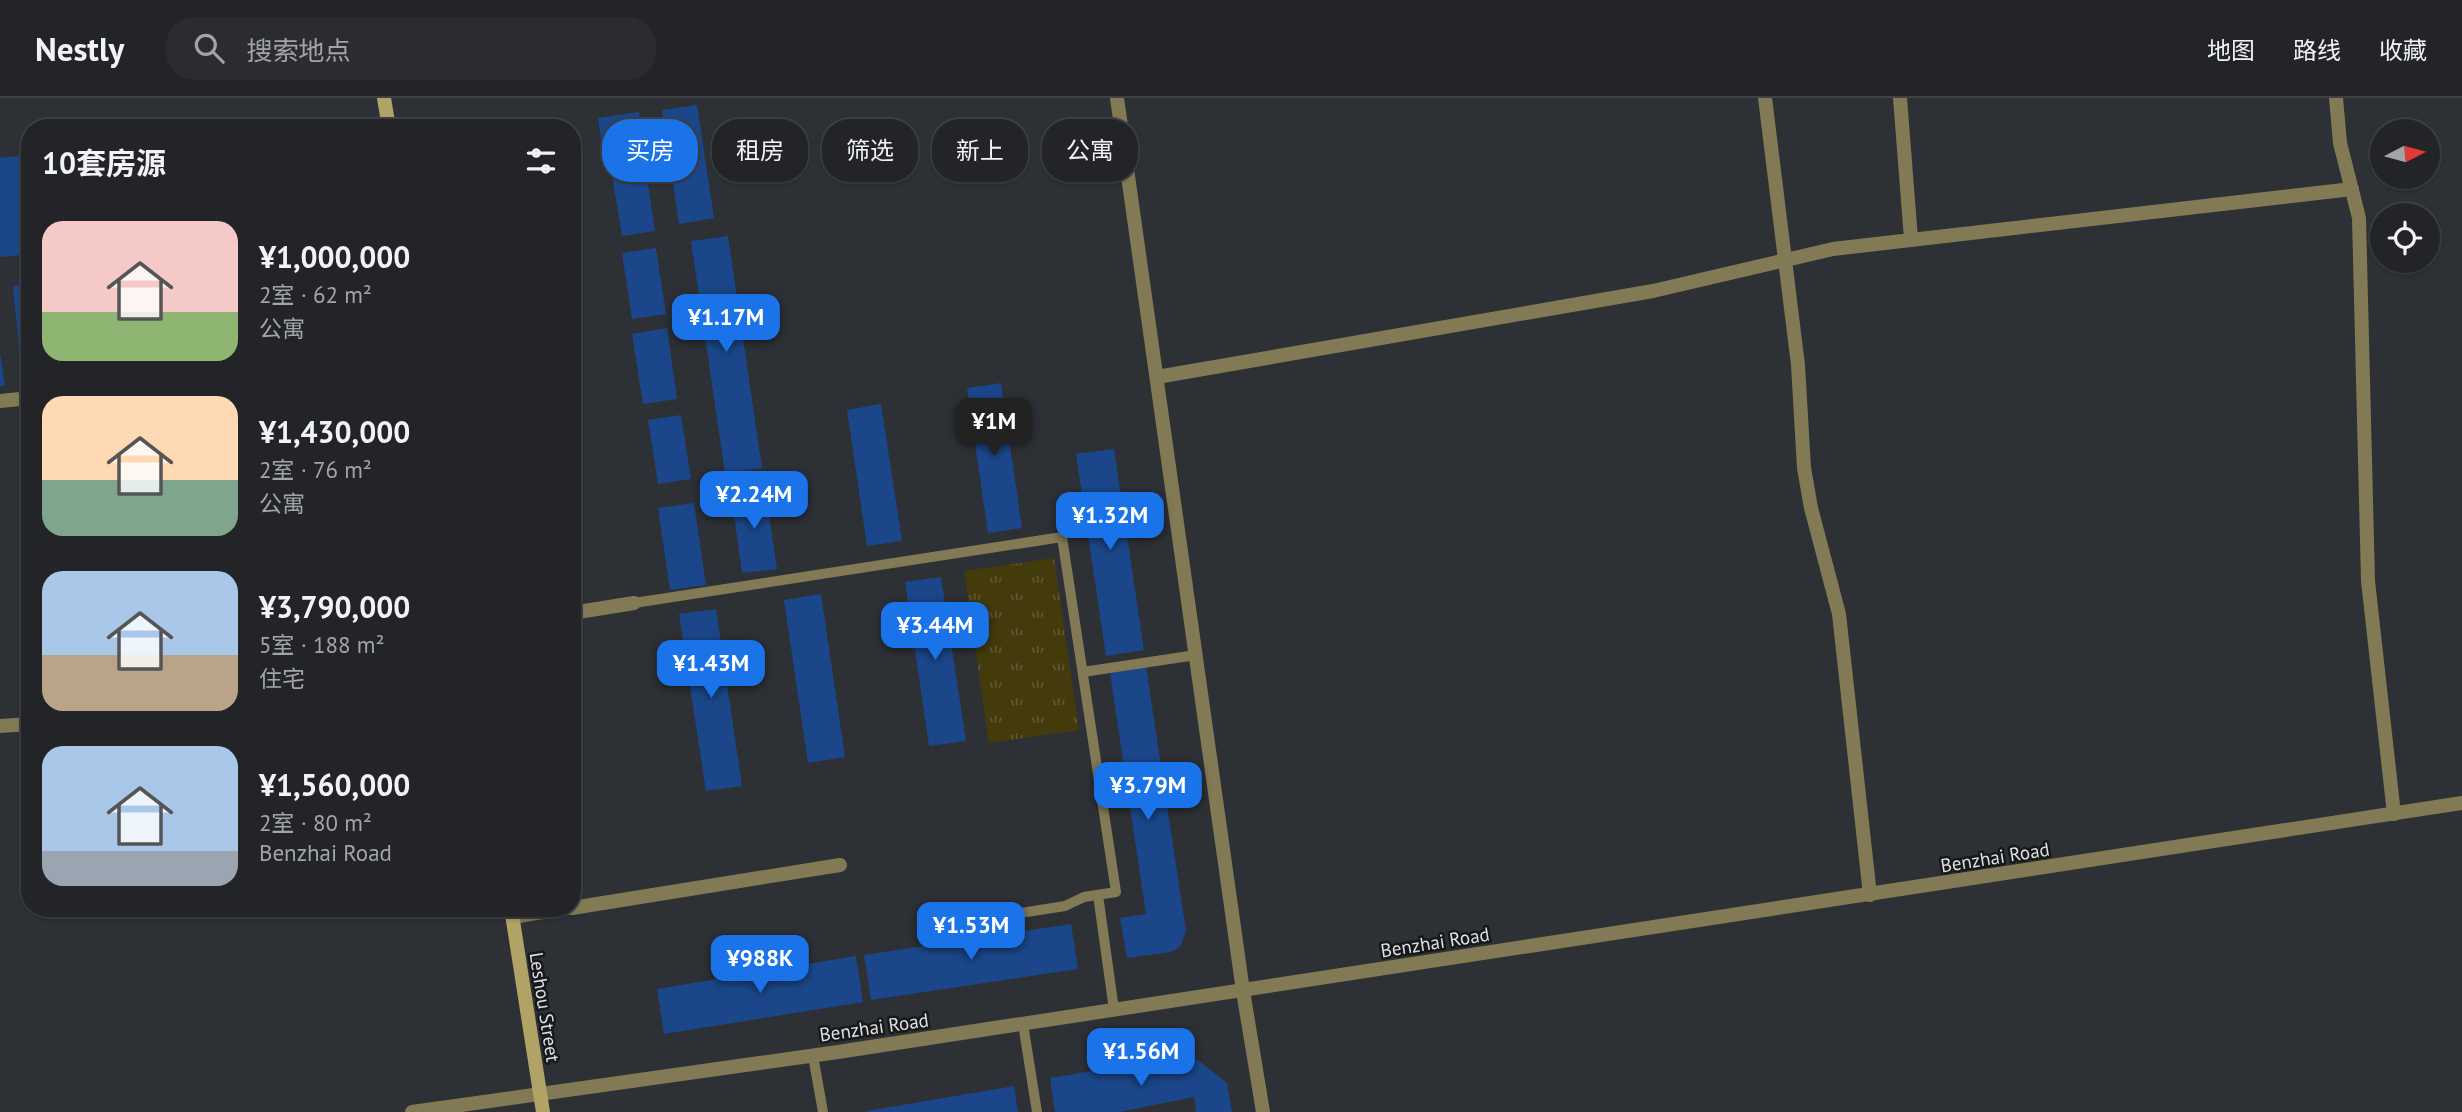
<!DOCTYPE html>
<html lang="zh">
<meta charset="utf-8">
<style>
body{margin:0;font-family:"PT Sans","Noto Sans SC",sans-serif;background:#2a2c30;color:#f1f3f6;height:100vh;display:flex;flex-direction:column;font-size:26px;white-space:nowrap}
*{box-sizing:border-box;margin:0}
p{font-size:23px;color:#a2a4a8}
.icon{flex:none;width:38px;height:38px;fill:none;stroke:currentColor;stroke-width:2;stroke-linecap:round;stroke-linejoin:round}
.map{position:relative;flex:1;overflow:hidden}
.panel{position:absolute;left:21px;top:21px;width:560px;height:798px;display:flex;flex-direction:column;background:#222428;border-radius:28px;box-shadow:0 2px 5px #0004,0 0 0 2px #3f4145}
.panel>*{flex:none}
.banner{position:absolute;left:602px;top:21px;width:665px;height:63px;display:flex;gap:14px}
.needle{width:46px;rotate:84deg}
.tools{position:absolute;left:2370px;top:21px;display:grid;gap:14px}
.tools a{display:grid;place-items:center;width:70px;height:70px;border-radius:50%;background:#222428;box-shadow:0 2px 5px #0004,0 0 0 2px #3f4145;font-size:35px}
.price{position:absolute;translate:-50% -60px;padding:0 16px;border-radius:14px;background:#1a73e8;color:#fff;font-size:23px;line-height:46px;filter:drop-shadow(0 2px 4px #0008)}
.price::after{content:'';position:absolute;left:50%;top:42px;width:21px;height:16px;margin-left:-10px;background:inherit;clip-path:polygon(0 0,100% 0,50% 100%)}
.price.current{background:#222;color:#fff}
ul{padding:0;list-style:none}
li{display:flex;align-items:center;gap:21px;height:175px;padding:0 21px}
li span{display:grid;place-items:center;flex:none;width:196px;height:140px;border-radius:21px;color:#555}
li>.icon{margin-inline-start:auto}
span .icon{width:84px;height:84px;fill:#fffc;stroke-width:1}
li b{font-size:30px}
h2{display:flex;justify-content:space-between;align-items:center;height:84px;padding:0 21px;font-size:30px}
.chip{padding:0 24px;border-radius:28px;background:#222428;box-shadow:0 2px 5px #0004,0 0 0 2px #3f4145;font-size:24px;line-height:63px}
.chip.current{background:#1a73e8;color:#fff}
header{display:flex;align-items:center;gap:42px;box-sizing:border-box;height:98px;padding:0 35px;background:#222428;border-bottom:2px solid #3f4145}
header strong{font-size:33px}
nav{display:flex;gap:38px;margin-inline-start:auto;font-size:24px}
.search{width:490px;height:63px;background:#2a2c30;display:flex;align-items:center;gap:18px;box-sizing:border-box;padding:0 24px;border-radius:28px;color:#a2a4a8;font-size:26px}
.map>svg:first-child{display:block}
.grass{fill:url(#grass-tufts)}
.building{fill:#1b478a}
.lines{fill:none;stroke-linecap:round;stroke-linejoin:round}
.service{stroke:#827a54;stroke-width:10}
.minor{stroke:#827a54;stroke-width:14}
.tertiary{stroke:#827a54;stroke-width:14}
.secondary{stroke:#b1a365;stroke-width:14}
.labels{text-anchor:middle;stroke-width:5;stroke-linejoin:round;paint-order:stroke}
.street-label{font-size:19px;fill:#dee0e3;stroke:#17181a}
</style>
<header>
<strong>Nestly</strong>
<div class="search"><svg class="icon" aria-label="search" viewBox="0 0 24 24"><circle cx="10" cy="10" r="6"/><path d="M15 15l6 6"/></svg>搜索地点</div>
<nav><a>地图</a><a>路线</a><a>收藏</a></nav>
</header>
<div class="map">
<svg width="2462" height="1014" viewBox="0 0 2462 1014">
<defs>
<pattern id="grass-tufts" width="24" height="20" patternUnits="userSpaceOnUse" patternTransform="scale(1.75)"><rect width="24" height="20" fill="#443b0d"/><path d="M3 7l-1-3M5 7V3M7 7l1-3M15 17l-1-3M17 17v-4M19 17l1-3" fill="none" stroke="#5f5730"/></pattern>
</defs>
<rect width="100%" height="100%" fill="#2d3035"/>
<path class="grass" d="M1054,460l25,172 -90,13 -25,-172z"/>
<path class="building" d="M697,7l17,113 -35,6 -17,-114z
M639,14l5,36 -41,6 -5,-36z
M30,57v99l-30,3v-99z
M645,66l10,67 -33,5 -11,-67z
M728,138l34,232 -37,5 -34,-232z
M656,150l10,66 -34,5 -10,-66z
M30,187v105l-7,1 -10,-105z
M667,230l10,71 -34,5 -11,-70z
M0,255l5,33h-5z
M1001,285l21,145 -34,5 -21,-145z
M881,306l21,137 -35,5 -20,-136z
M30,311v44h-2l-4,-43z
M681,317l10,64 -33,5 -10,-64z
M1114,351l30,201 -38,6 -30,-202z
M765,390l12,81 -35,4 -11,-80z
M694,405l12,82 -36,5 -12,-82z
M941,479l25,164 -37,5 -24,-164z
M821,496l24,163 -37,6 -24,-163z
M716,511l26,177 -36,5 -27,-177z
M1146,569l40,264 -6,16 -9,5 -44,6 -7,-40 26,-4 -36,-241z
M1071,826l7,45 -207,31 -7,-45z
M856,858l7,46 -199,32 -7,-45z
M1164,961l1,7 33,-6 29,23 5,29h-36l-2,-15 -75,15h-64l-5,-34z
M1014,988l4,26h-151v-1z"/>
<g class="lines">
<path class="service" d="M634,505l428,-66 54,355 -32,5 -19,9 -63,10
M1083,574l113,-17
M1098,797l16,115
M1023,926l14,88
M813,958l10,56"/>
<path class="minor" d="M1765,0l33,267 6,103 7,40 28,106 31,281
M1900,0l11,141
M2336,0l4,45 19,75 9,363 26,233
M1157,279l496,-86 180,-42 519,-60
M0,303l30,-3
M572,515l62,-10
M0,628l30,-2
M572,810l268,-43
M512,819l56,-9"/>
<path class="tertiary" d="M1117,0l126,893 20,121
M412,1014l426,-60 1624,-249"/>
<path class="secondary" d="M384,0l5,30
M511,810l32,204"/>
</g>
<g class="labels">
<g class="street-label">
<text transform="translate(1995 759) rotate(-9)" y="7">Benzhai Road</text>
<text transform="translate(1435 844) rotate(-9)" y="7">Benzhai Road</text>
<text transform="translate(545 909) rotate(81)" y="7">Leshou Street</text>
<text transform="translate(874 929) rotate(-8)" y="7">Benzhai Road</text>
</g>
</g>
</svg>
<div class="tools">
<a><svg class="needle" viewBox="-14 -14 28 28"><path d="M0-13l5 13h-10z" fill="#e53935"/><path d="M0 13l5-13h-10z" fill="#a2a4a8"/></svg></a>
<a><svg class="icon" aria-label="locate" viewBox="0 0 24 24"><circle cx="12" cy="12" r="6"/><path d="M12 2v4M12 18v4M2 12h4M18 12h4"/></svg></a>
</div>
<b class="price" style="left:726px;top:256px">¥1.17M</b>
<b class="price current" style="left:994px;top:360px">¥1M</b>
<b class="price" style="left:754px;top:433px">¥2.24M</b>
<b class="price" style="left:1110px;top:454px">¥1.32M</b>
<b class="price" style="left:935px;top:564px">¥3.44M</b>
<b class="price" style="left:711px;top:602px">¥1.43M</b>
<b class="price" style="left:1148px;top:724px">¥3.79M</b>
<b class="price" style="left:971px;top:864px">¥1.53M</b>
<b class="price" style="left:760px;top:897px">¥988K</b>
<b class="price" style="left:1141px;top:990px">¥1.56M</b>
<div class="banner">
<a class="chip current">买房</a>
<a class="chip">租房</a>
<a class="chip">筛选</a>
<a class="chip">新上</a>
<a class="chip">公寓</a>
</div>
<section class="panel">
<h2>10套房源<svg class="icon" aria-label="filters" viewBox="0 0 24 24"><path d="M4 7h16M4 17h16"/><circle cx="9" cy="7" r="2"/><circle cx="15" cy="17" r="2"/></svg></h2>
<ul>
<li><span style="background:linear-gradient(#f6c9c9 65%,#8fb573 0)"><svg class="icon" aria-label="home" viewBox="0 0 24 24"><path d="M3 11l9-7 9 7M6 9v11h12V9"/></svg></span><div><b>¥1,000,000</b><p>2室 · 62 m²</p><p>公寓</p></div></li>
<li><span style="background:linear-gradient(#ffd9b3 60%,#7fa58c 0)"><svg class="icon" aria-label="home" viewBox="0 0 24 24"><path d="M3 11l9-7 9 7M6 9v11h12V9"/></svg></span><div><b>¥1,430,000</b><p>2室 · 76 m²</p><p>公寓</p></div></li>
<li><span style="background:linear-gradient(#a9c7e8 60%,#b9a48a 0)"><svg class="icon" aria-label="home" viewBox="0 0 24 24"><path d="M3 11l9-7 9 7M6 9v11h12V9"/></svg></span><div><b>¥3,790,000</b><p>5室 · 188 m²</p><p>住宅</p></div></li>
<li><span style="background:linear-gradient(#a9c7e8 75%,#9aa5b1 0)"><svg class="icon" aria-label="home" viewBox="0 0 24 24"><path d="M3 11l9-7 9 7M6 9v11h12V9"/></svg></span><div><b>¥1,560,000</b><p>2室 · 80 m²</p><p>Benzhai Road</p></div></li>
</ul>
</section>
</div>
